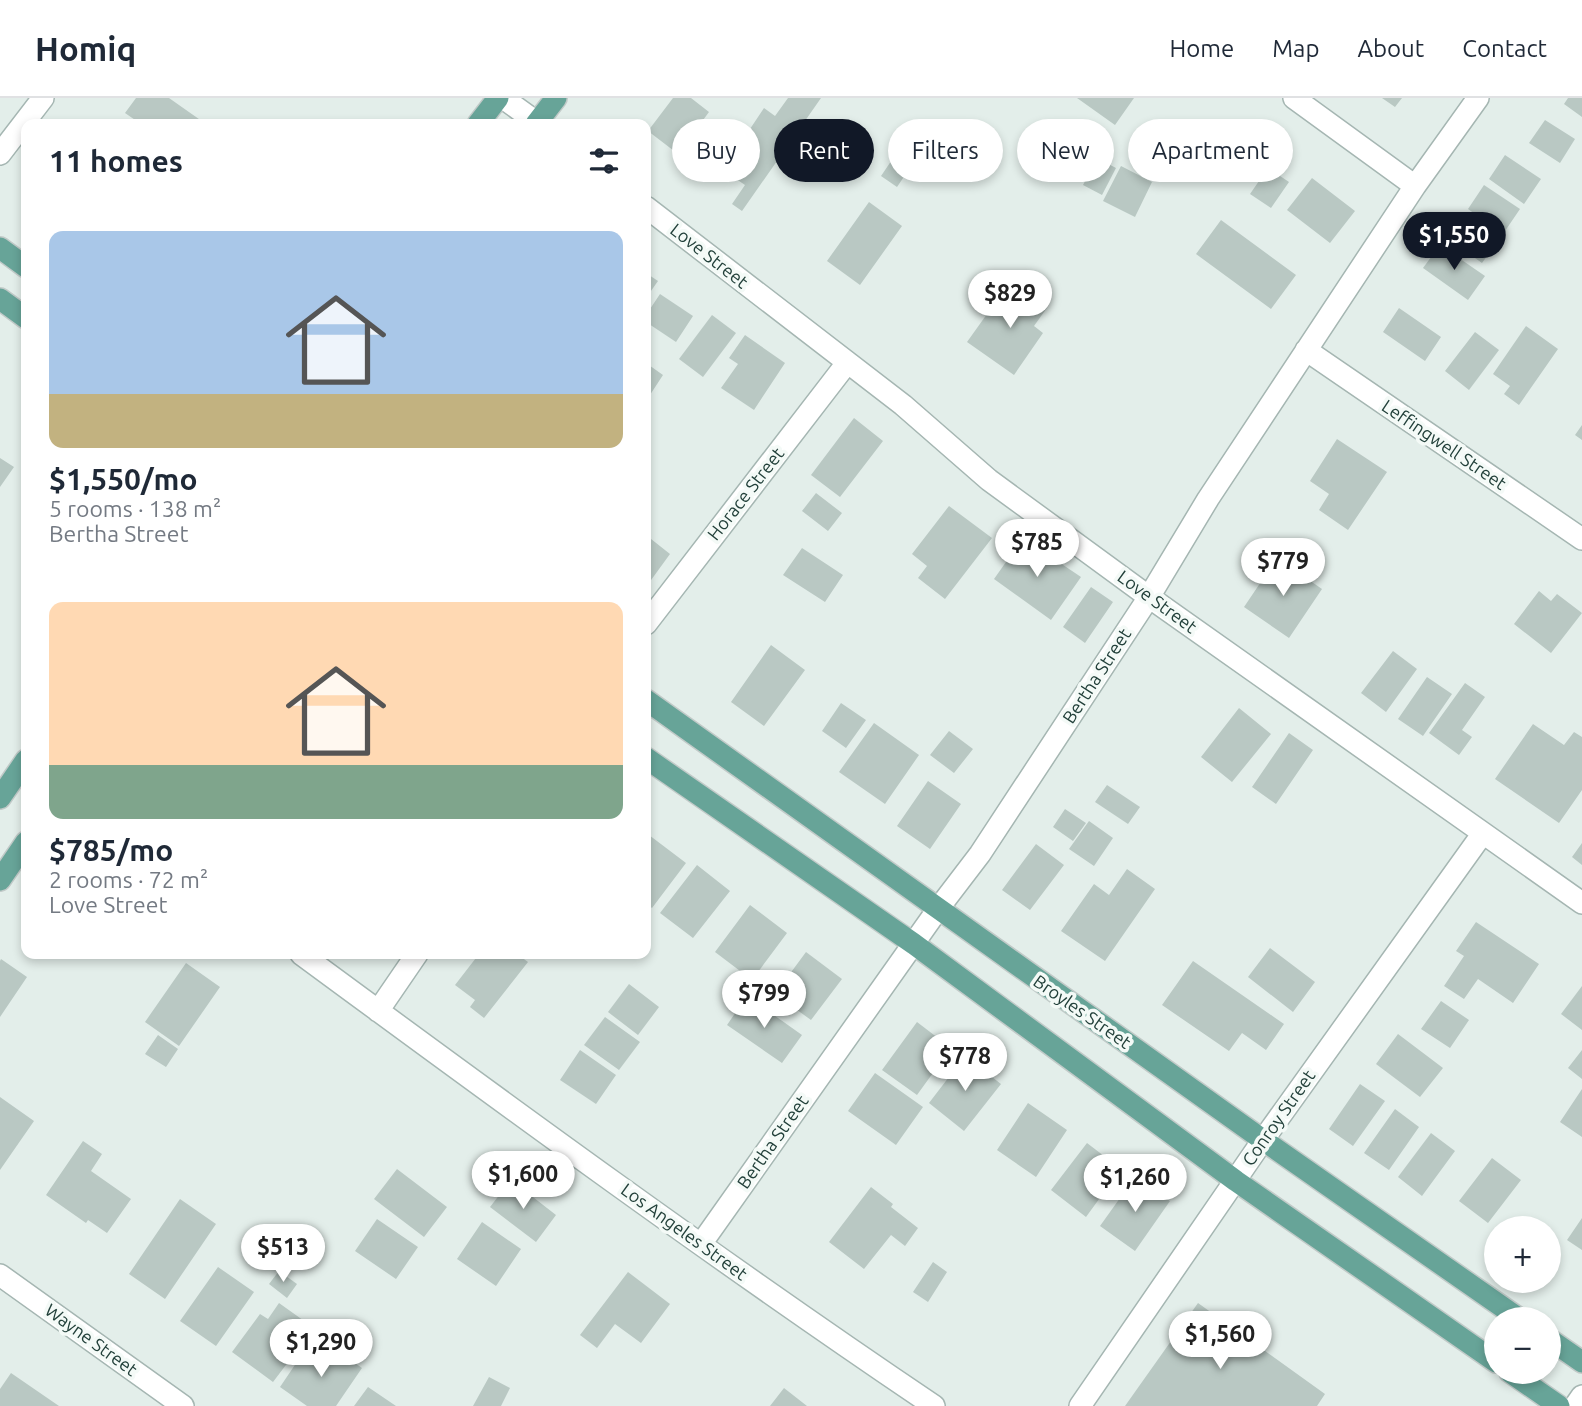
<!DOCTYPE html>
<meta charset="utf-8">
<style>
body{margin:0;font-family:Ubuntu,sans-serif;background:#f6f6f7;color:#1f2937;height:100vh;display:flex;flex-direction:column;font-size:26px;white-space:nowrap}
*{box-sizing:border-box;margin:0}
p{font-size:23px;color:#747a83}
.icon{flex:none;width:38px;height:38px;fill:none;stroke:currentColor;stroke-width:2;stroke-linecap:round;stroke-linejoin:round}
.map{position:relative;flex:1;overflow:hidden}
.side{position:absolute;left:21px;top:21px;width:630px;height:840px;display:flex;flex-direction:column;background:#fff;border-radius:14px;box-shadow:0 4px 10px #0003}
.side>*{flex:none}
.guide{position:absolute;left:672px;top:21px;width:665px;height:63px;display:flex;gap:14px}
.buttons{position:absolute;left:1484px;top:1118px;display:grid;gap:14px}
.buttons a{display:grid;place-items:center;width:77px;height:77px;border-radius:50%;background:#fff;box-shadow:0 4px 10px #0003;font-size:35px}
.price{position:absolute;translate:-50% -60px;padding:0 16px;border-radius:24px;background:#fff;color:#222;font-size:23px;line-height:46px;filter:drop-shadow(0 2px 4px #0008)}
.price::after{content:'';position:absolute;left:50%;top:42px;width:21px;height:16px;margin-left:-10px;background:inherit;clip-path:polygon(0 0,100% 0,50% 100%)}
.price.active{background:#111827;color:#fff}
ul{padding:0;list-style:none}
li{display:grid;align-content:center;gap:14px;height:371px;padding:0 28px}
li span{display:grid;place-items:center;height:217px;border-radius:14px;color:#555}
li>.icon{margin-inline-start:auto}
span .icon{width:126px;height:126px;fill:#fffc;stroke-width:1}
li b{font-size:30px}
h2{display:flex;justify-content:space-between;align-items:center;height:84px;padding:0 28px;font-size:30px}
.chip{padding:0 24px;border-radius:32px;background:#fff;box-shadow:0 4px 10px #0003;font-size:24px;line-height:63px}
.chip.active{background:#111827;color:#fff}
header{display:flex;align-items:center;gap:42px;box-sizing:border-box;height:98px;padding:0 35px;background:#fff;border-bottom:2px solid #e0e1e3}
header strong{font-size:33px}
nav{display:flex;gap:38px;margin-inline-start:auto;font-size:24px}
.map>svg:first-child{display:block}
.building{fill:#b9c8c3}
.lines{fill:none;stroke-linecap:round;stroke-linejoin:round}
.minor-casing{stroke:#a5b6b2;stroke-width:24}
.major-casing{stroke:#c1cac8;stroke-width:24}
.minor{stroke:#fff;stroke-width:21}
.major{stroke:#67a498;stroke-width:21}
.labels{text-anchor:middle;stroke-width:7;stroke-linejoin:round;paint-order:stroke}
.street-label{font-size:18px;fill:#22403a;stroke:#f4faf7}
</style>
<header>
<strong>Homiq</strong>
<nav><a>Home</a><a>Map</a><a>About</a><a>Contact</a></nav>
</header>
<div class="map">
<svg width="1582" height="1308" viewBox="0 0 1582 1308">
<rect width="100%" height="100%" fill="#e3eeea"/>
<path class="building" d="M136,0h33l37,26h-65l-16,-11z
M673,0h18l18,14 -31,42 -30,-23z
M788,0h33l-79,113 -10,-7 13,-19 -41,-28 21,-32 19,13 20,-30 11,8z
M1077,0h57l-19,27z
M1382,0h20l-7,9z
M1568,0h14v19l-18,-13z
M1545,22l30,19 -15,24 -31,-20z
M904,44l16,11 -23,34 -16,-11z
M1505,57l36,24 -17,25 -35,-25z
M1097,60l19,10 -14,27 -19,-10z
M1121,68l31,16 -17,35 -32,-16z
M1268,70l21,14 -18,26 -21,-14z
M1312,80l43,33 -25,32 -43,-33z
M1484,87l36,24 -17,25 -35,-25z
M869,104l33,24 -42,59 -33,-24z
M1464,117l34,26 -16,22 -35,-25z
M1221,122l75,55 -25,34 -75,-55z
M1440,147l45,31 -17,24 -45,-32z
M646,175l12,8 -12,17z
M1021,188l28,19 -15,21 9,7 -29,42 -47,-33 35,-49 10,7z
M660,196l33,22 -17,26 -30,-20v-7z
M1399,210l42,29 -16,24 -42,-29z
M712,217l24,18 -33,44 -24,-18z
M1526,228l32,23 -39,56 -15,-11 6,-8 -17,-12z
M1475,234l24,18 -30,40 -24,-19z
M745,237l40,28 -31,47 -33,-22 17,-24 -9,-6z
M646,265l17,12 -17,26z
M854,320l29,23 -43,56 -29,-22z
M1582,327v15l-7,-5z
M1337,341l50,33 -39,58 -29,-20 10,-16 -19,-13z
M0,360l14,9 -14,20z
M816,395l26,20 -14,18 -26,-20z
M949,408l43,32 -47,61 -27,-21 9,-12 -15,-12z
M646,437l24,19 -24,33z
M1023,440l58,39 -30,43 -57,-41z
M802,450l41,27 -18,27 -42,-27z
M1277,460l45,31 -33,49 -45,-31z
M1091,489l22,15 -28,41 -22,-16z
M1539,493l12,10 6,-7 25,19 -31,40 -37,-29z
M771,547l34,25 -41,56 -33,-24z
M1393,553l24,18 -31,43 -25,-19z
M1427,579l25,17 -29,42 -25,-17z
M1465,585l20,14 -23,33 10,7 -13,18 -30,-22z
M841,605l25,17 -20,28 -24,-17z
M1239,610l32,26 -39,48 -31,-25z
M874,625l45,32 -34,49 -46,-32z
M1533,626l31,21 10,-13 8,5v53l-23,33 -64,-44z
M949,633l24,18 -19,24 -24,-18z
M1289,635l24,17 -37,54 -24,-17z
M928,683l33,23 -31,45 -33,-23z
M1107,687l33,22 -12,17 -33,-22z
M1065,711l21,14 -13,18 -20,-14z
M1089,723l24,17 -19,28 -25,-17z
M649,737l37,28 -34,45 -6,-5v-64z
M1582,745v22l-10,-8z
M1036,746l28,21 -34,45 -28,-20z
M697,767l33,26 -37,47 -33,-25z
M1127,771l28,20 -50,72 -44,-30 33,-47 15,11z
M750,807l37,28 -35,47 -37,-28z
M1476,824l63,42 -26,39 -35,-24 -14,20 -20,-13 20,-30 -8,-5z
M1270,850l45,34 -22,30 -45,-35z
M806,854l36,27 -31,41 -36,-26z
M479,856h38l11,8 -44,56 -14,-11 5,-7 -20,-15z
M1,861l26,18 -27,40v-56z
M1193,863l91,63 -18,26 -24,-17 -13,18 -67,-46z
M186,865l34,24 -41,59 -34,-24z
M629,886l30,23 -21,28 -30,-23z
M1582,888v44l-21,-16z
M747,898l55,39 -20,28 -55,-38z
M1441,903l28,19 -19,28 -29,-19z
M605,919l35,25 -21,28 -35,-25z
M917,924l34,26 -34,47 -35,-25z
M1398,936l45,34 -23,29 -44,-33z
M158,937l20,14 -12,18 -21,-13z
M580,952l36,25 -20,29 -36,-24z
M1582,952v29l-14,-11z
M965,958l36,28 -37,47 -35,-28z
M875,975l48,34 -27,38 -48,-34z
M1360,986l25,17 -32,45 -24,-17z
M1582,991v48l-22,-15z
M0,999l34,24 -34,49z
M1028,1005l39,27 -31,47 -39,-27z
M1395,1011l24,18 -30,43 -25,-17z
M1431,1035l24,18 -33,45 -24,-19z
M83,1043l19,13 -11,17 40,28 -24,34 -19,-13 -2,3 -40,-28z
M1087,1045l34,26 -35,48 -35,-27z
M1492,1060l29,22 -33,43 -29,-22z
M397,1071l50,38 -23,30 -50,-38z
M1135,1079l35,24 -35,50 -35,-25z
M511,1082l45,35 -20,27 -46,-35z
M871,1089l22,17 -2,3 27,21 -13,18 -14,-11 -27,34 -35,-27z
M180,1101l36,25 -51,75 -36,-25z
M1582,1120v32l-15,-10z
M377,1121l41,28 -22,32 -41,-28z
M482,1124l39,27 -25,37 -39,-27z
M933,1164l14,10 -19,30 -15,-10z
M218,1169l36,25 -38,54 -36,-25z
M279,1173l18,13 -10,14 -18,-14z
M628,1174l42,32 -29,39 -26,-19 -18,24 -17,-13z
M279,1205l35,25 -41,54 -41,-30 28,-38 8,5z
M1198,1205l127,91 -8,12h-192z
M335,1251l27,19 -26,38h-29l-27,-19 25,-37 20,13z
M11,1275l48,33h-59v-17z
M489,1279l21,11 -9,18h-28z
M368,1289l28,19h-42z
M784,1290l23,18h-37z"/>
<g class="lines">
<defs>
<path id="minor" d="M503,0l36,26
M1294,0l121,88
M0,56l43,-56
M646,109l257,198 86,75 160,117 433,306
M1306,252l276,189
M646,526l201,-261
M301,856c209,154 418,307 633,452
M378,913l39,-57
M701,1146l237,-335 42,-55 169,-257 59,-98 207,-313 63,-88
M0,1177l183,131
M1080,1308l183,-266 220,-307
M1575,1308l7,-10"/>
<path id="major" d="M478,26l20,-26
M536,26l20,-26
M0,150l26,19
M0,201l26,19
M646,602l617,440 258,180
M646,660l268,186 322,237 260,181
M0,700l26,-38
M0,782l26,-38
M1549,1241l33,23
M1510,1274l49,34"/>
</defs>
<use href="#minor" class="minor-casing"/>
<use href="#major" class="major-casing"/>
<use href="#minor" class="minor"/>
<use href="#major" class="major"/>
</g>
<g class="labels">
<g class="street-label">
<text transform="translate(709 158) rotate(38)" y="6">Love Street</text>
<text transform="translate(1444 347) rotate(34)" y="6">Leffingwell Street</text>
<text transform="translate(746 396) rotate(-52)" y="6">Horace Street</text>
<text transform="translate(1157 504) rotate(36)" y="6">Love Street</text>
<text transform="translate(1097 578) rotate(-57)" y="6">Bertha Street</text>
<text transform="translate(1082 914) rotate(35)" y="6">Broyles Street</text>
<text transform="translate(1279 1020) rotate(-55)" y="6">Conroy Street</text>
<text transform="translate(773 1044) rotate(-55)" y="6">Bertha Street</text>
<text transform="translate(684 1134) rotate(36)" y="6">Los Angeles Street</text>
<text transform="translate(91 1242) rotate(36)" y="6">Wayne Street</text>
</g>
</g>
</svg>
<div class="buttons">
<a>+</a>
<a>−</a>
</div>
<b class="price active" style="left:1454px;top:174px">$1,550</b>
<b class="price" style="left:1010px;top:232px">$829</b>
<b class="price" style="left:1037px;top:481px">$785</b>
<b class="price" style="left:1283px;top:500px">$779</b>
<b class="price" style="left:764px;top:932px">$799</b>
<b class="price" style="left:965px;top:995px">$778</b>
<b class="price" style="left:523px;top:1113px">$1,600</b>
<b class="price" style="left:1135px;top:1116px">$1,260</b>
<b class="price" style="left:283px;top:1186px">$513</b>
<b class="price" style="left:1220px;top:1273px">$1,560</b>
<b class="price" style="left:321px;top:1281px">$1,290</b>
<div class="guide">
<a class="chip">Buy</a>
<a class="chip active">Rent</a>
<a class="chip">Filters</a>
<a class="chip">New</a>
<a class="chip">Apartment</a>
</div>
<section class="side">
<h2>11 homes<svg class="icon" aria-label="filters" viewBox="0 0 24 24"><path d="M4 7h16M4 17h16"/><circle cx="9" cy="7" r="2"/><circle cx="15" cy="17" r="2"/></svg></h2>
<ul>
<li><span style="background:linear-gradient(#a9c7e8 75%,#c2b280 0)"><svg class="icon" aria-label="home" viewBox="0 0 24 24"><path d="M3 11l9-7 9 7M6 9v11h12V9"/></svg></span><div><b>$1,550/mo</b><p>5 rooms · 138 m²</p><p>Bertha Street</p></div></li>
<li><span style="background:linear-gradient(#ffd9b3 75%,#7fa58c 0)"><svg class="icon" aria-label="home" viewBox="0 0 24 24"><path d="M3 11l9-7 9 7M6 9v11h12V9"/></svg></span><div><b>$785/mo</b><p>2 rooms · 72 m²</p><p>Love Street</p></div></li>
</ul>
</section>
</div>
